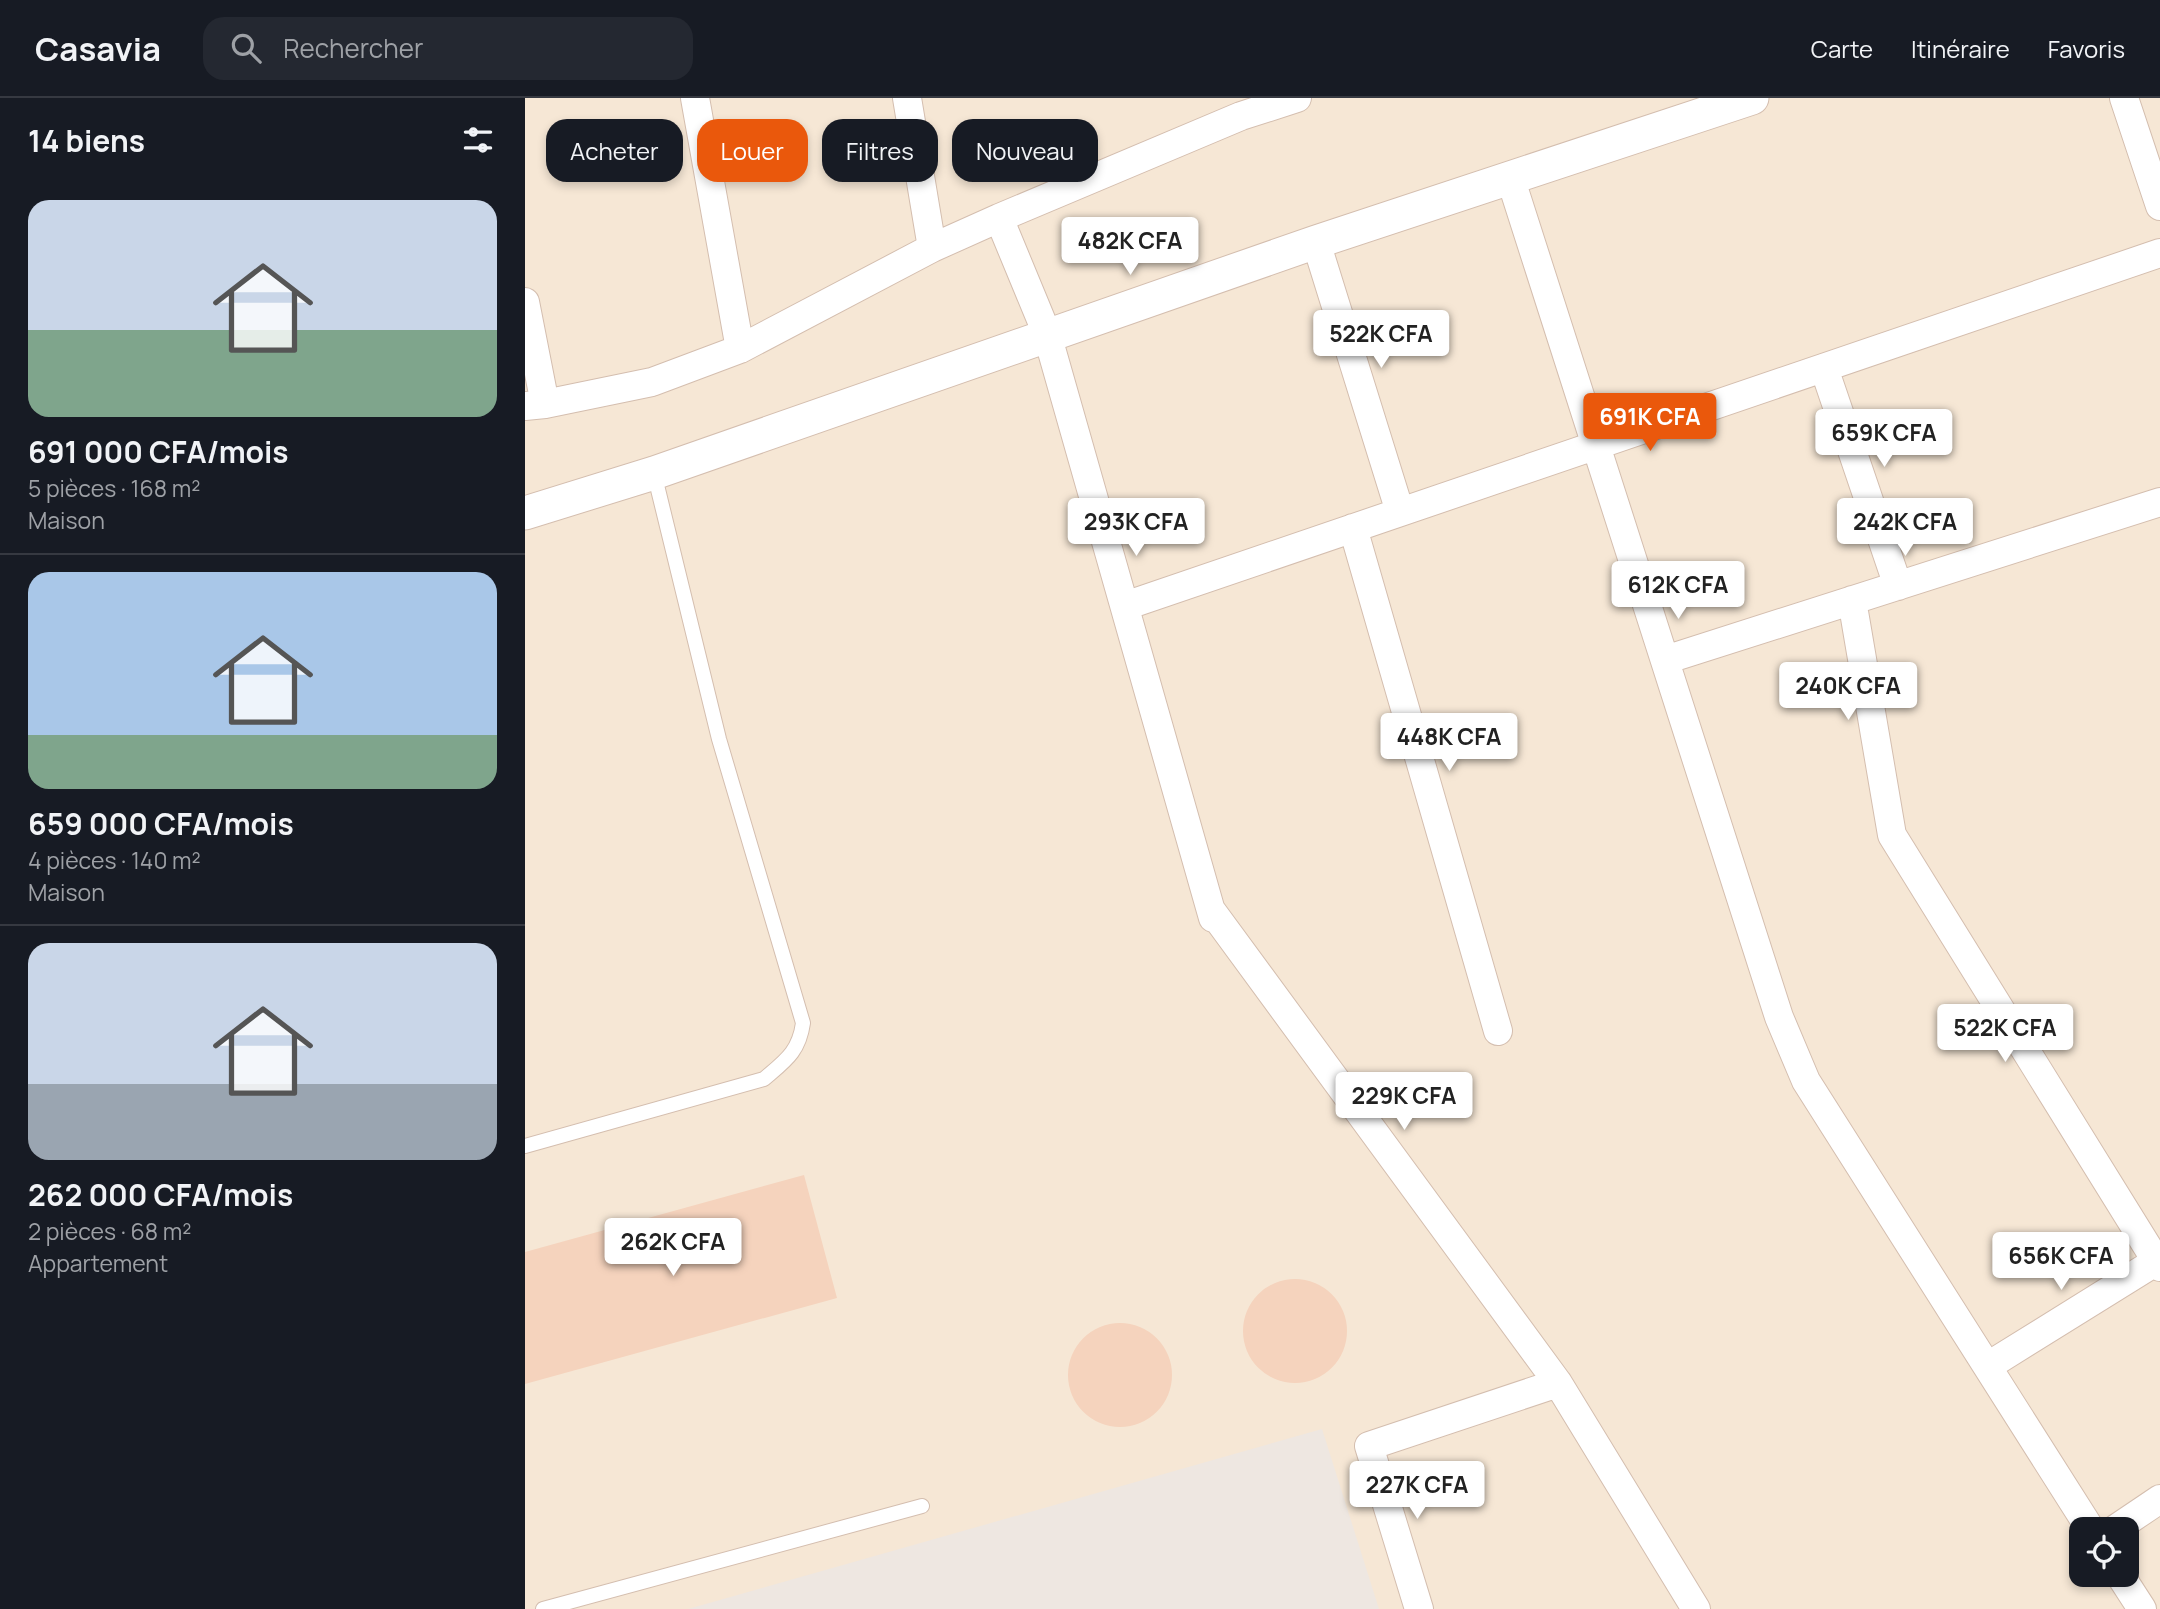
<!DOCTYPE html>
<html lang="fr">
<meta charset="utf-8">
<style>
body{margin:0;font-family:Manrope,sans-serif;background:#242831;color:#f1f3f6;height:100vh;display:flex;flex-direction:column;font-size:26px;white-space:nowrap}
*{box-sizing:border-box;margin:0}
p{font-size:23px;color:#9ea1a6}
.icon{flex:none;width:38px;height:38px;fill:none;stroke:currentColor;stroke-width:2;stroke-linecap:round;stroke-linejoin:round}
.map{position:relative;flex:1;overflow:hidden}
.sheet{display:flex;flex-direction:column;background:#171b24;width:525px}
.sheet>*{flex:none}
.guide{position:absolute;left:21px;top:21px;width:665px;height:63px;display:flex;gap:14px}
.tools{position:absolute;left:1544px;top:1419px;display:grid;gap:14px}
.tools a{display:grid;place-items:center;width:70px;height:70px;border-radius:14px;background:#171b24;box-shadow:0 4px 10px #0003;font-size:35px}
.price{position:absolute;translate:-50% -60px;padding:0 16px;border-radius:7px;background:#fff;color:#222;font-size:23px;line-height:46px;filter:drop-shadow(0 2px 4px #0008)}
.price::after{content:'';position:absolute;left:50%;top:42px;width:21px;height:16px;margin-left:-10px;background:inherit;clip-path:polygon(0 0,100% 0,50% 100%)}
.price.on{background:#ea580c;color:#fff}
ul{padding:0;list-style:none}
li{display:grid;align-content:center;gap:14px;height:371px;padding:0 28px}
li+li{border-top:2px solid #363941}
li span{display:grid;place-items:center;height:217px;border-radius:21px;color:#555}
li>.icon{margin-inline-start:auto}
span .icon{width:126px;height:126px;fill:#fffc;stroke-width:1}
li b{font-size:30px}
h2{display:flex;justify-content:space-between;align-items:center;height:84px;padding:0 28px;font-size:30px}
.chip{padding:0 24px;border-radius:21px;background:#171b24;box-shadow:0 4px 10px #0003;font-size:24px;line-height:63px}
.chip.on{background:#ea580c;color:#fff}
header{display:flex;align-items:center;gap:42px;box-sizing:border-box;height:98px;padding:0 35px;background:#171b24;border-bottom:2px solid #363941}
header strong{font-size:33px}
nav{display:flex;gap:38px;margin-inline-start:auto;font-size:24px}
.search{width:490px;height:63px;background:#242831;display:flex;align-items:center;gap:18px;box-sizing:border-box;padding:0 24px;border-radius:21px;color:#9ea1a6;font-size:26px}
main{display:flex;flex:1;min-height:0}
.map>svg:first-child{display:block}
.residential{fill:#f6e7d5;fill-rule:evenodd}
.industrial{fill:#eee7e1}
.building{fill:#f5d3bd}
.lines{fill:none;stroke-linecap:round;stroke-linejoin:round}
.service-casing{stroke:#d4beaf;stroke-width:16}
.minor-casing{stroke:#d4beaf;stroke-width:30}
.tertiary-casing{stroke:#d4beaf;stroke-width:35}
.service{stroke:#fff;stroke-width:14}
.minor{stroke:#fff;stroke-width:28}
.tertiary{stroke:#fff;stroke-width:33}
</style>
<header>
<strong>Casavia</strong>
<div class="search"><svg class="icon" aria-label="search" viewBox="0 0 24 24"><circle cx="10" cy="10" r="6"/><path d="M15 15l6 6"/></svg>Rechercher</div>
<nav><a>Carte</a><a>Itinéraire</a><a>Favoris</a></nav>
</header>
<main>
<section class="sheet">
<h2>14 biens<svg class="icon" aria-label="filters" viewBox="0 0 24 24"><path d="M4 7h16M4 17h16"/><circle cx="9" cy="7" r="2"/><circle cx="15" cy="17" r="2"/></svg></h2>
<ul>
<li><span style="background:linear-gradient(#c9d6e8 60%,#7fa58c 0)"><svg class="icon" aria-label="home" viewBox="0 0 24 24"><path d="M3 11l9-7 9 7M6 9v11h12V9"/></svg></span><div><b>691 000 CFA/mois</b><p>5 pièces · 168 m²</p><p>Maison</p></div></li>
<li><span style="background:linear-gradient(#a9c7e8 75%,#7fa58c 0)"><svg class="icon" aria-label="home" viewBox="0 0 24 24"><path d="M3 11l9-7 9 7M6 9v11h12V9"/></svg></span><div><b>659 000 CFA/mois</b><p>4 pièces · 140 m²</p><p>Maison</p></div></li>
<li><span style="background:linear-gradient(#c9d6e8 65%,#9aa5b1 0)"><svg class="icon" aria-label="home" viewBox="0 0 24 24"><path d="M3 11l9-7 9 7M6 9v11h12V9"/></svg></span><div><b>262 000 CFA/mois</b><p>2 pièces · 68 m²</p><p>Appartement</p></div></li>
</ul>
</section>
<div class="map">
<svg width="1635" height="1511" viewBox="0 0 1635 1511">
<rect width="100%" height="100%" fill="#fef5e8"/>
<path class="residential" d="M0,0h1635v1511h-1635zM1556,1432h45v45h-45z"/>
<path class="industrial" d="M797,1331l57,180h-691z"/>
<path class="building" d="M279,1077l33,123 -312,86v-132z
M718 1233a52 52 0 1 1 104 0a52 52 0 1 1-104 0Z
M543 1277a52 52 0 1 1 104 0a52 52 0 1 1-104 0Z"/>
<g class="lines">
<defs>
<path id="service" d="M0,1048l239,-67c21,-18 35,-27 39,-56l-84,-284 -65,-266
M18,1511l379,-103"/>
<path id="minor" d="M170,0l45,251
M382,0l25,150
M1599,0l36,108
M985,79l269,840 27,64 285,449
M474,120l48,116 166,584
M791,144l84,270
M0,204l20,102
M1299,270l74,218
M0,308l20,-2 107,-22 88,-33 192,-101 67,-30 242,-102 56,-18
M828,430l145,503
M1327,502l40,235 268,432
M600,508l1035,-353
M1140,562l495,-158
M686,812l347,473 138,226
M1463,1268l172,-107
M1589,1432l46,-31
M1595,1477l22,34
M894,1511l-50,-163 189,-63"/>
<path id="tertiary" d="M0,415l129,-40 662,-231 436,-144"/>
</defs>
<use href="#service" class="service-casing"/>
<use href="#minor" class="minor-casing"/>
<use href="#tertiary" class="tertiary-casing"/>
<use href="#service" class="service"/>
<use href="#minor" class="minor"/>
<use href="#tertiary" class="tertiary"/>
</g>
</svg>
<div class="tools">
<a><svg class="icon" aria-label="locate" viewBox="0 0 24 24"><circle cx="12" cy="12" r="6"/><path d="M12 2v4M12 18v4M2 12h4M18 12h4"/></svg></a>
</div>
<b class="price" style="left:605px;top:179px">482K CFA</b>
<b class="price" style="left:856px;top:272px">522K CFA</b>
<b class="price on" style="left:1125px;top:355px">691K CFA</b>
<b class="price" style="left:1359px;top:371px">659K CFA</b>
<b class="price" style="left:611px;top:460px">293K CFA</b>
<b class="price" style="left:1380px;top:460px">242K CFA</b>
<b class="price" style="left:1153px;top:523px">612K CFA</b>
<b class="price" style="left:1323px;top:624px">240K CFA</b>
<b class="price" style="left:924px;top:675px">448K CFA</b>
<b class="price" style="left:1480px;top:966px">522K CFA</b>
<b class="price" style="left:879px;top:1034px">229K CFA</b>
<b class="price" style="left:148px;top:1180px">262K CFA</b>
<b class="price" style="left:1536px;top:1194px">656K CFA</b>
<b class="price" style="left:892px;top:1423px">227K CFA</b>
<div class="guide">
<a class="chip">Acheter</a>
<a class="chip on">Louer</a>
<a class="chip">Filtres</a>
<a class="chip">Nouveau</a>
</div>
</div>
</main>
